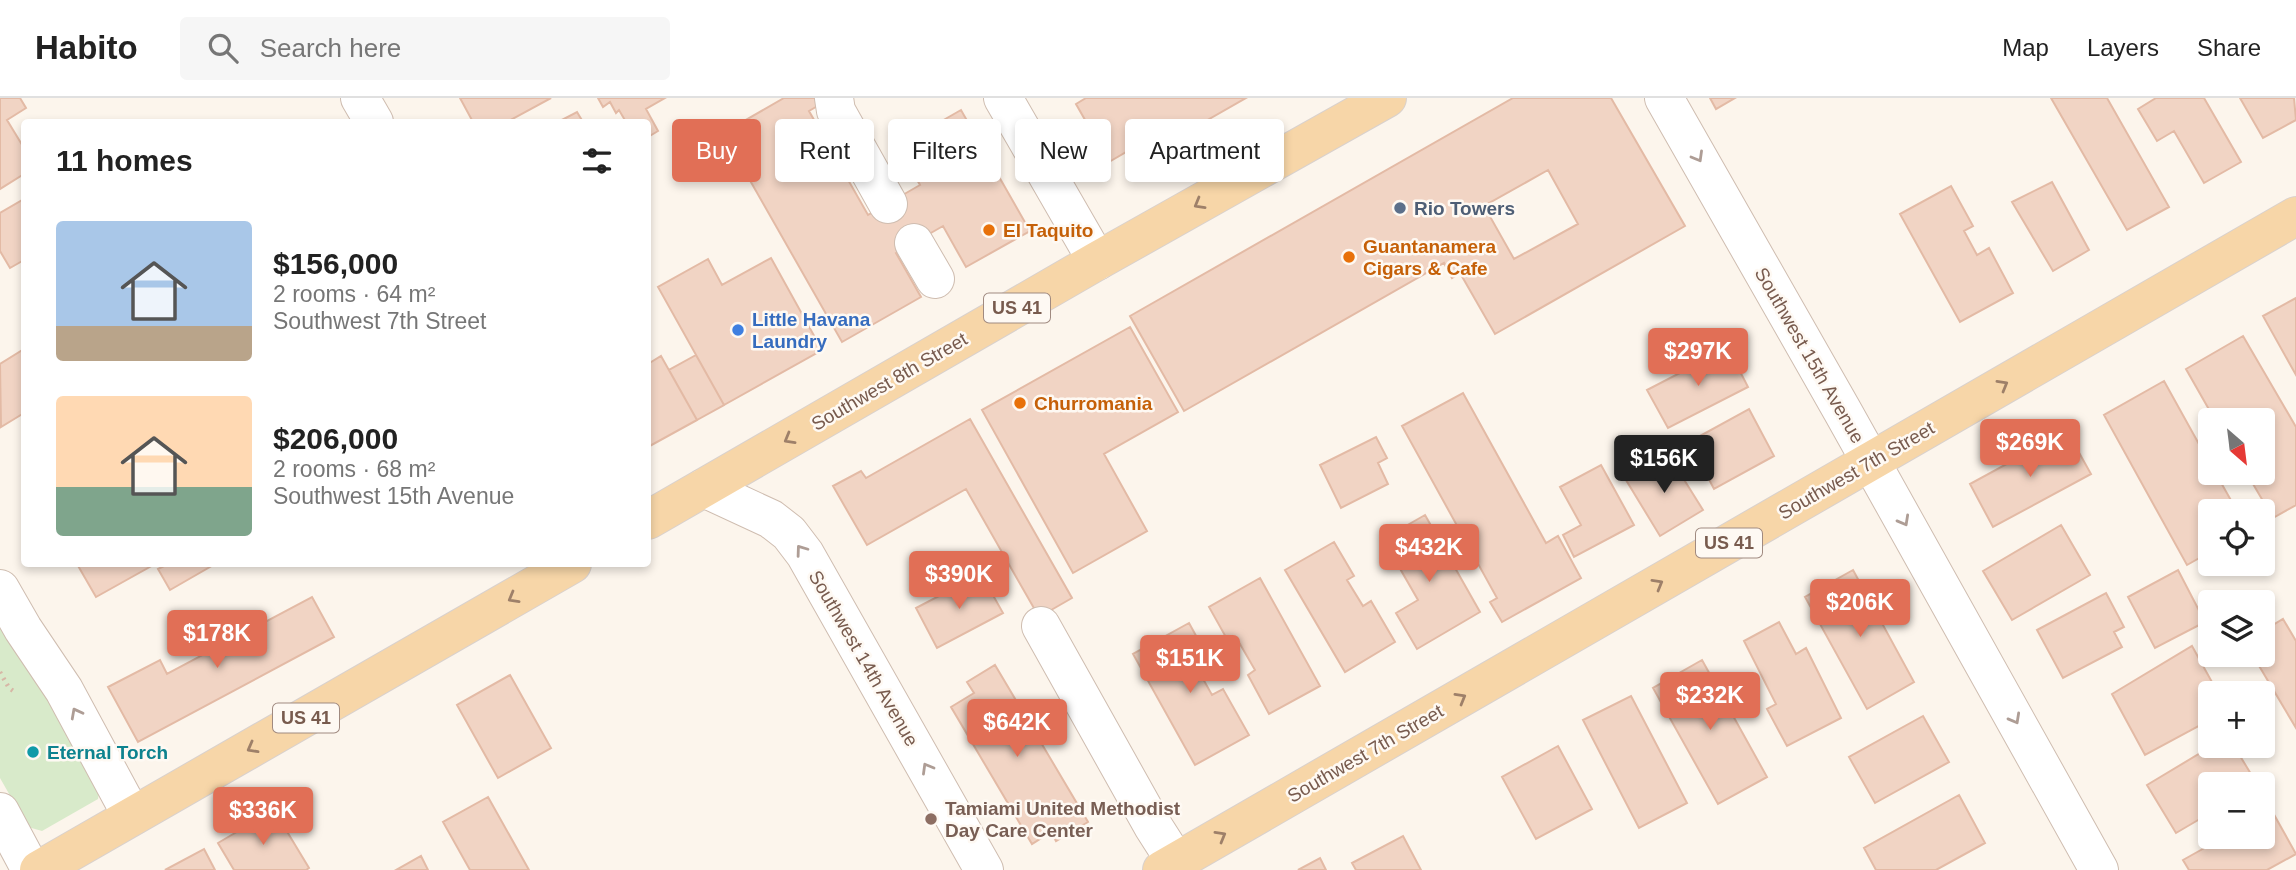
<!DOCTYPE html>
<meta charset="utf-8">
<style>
body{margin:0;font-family:Arial,sans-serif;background:#f6f6f6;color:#222;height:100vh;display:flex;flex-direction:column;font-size:26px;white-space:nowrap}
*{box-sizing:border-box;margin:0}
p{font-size:23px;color:#767676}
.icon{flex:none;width:38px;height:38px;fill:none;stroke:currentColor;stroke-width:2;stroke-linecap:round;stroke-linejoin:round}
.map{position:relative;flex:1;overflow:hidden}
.panel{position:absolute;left:21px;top:21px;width:630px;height:448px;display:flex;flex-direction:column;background:#fff;border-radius:7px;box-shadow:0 4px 10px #0003}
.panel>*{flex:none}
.top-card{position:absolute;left:672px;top:21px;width:665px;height:63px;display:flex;gap:14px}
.needle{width:46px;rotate:152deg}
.fabs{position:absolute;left:2198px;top:310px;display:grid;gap:14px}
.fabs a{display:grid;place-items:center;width:77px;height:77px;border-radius:7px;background:#fff;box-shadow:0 4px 10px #0003;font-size:35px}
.price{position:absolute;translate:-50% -60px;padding:0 16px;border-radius:7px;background:#e16f56;color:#fff;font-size:23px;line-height:46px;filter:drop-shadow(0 2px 4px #0008)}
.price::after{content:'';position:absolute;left:50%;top:42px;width:21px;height:16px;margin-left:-10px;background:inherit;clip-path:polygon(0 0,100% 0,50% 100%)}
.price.selected{background:#222;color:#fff}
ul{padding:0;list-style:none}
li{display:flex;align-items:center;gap:21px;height:175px;padding:0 35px}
li span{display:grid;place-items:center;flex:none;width:196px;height:140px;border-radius:7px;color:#555}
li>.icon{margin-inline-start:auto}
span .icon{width:84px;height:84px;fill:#fffc;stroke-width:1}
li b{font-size:30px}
h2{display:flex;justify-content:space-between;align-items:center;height:84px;padding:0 35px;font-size:30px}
.tag{padding:0 24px;border-radius:7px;background:#fff;box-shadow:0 4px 10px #0003;font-size:24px;line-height:63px}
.tag.selected{background:#e16f56;color:#fff}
header{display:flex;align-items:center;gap:42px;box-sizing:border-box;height:98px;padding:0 35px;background:#fff;border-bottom:2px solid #e0e0e0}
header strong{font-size:33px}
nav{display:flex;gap:38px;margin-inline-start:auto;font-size:24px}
.search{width:490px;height:63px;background:#f6f6f6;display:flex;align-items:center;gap:18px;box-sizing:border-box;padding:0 24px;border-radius:7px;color:#767676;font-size:26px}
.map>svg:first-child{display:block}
.green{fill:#d8eaca}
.building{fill:#f1d4c4;stroke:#e3baa5;stroke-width:2;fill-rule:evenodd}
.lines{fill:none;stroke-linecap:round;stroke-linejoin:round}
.minor-casing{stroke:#cfbdb0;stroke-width:40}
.major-casing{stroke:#d9d1cd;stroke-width:40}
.path{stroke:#d7b7a6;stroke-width:4.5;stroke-dasharray:2 5;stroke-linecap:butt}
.minor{stroke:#fff;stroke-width:38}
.major{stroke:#f7d6a8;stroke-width:38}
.oneway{stroke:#ae9d95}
.oneway2{stroke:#9e8069}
.service-dot{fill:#5c6f8a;stroke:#fef9f3;stroke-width:2.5}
.food-dot{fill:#e8710a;stroke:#fef9f3;stroke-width:2.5}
.shop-dot{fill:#3f7fe0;stroke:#fef9f3;stroke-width:2.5}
.culture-dot{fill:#0f9aa8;stroke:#fef9f3;stroke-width:2.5}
.education-dot{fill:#8d6e63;stroke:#fef9f3;stroke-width:2.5}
.labels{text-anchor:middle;stroke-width:5;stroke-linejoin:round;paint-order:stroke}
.shield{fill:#fef9f3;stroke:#a08a80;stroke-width:2}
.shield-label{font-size:18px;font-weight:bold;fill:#785b4e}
.service-label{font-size:19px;font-weight:bold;fill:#4e5e75;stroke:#fef9f3;text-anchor:start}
.food-label{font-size:19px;font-weight:bold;fill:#c56008;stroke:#fef9f3;text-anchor:start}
.shop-label{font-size:19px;font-weight:bold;fill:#366cbe;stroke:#fef9f3;text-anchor:start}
.street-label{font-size:19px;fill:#785b4e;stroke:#fef9f3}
.culture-label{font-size:19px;font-weight:bold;fill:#0d838f;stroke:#fef9f3;text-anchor:start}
.education-label{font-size:19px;font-weight:bold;fill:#785e54;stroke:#fef9f3;text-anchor:start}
</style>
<header>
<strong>Habito</strong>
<div class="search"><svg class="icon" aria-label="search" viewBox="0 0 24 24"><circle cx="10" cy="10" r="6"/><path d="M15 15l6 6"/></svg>Search here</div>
<nav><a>Map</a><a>Layers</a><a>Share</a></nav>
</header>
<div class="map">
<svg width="2296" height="772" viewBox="0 0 2296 772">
<rect width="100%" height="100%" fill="#fcf5ec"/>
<path class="green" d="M0,525l57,86 43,78 -2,12 -56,32 -14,-4 -28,-49z"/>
<path class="building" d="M0,0h20l6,10 -19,12 17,28v26l-24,15z
M460,0h91l-44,24h-34z
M598,0h67l-19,11 12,22 -10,6v-15h-22l-7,-12 -3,3 -6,-11 -7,5z
M784,0h40l2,3 -17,10 59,104 52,-30 -22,-39 63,-36 69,121 -64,36 -23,-41 -47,27 25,44 -79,45 -119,-209z
M1086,0h160l-112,64 -6,-11 -19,11 -33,-58z
M1513,0h98l74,128 -190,108 -35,-61 -8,5 -8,-15 -260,148 -54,-95zM1548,72l30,54 -64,35 -30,-53z
M1710,0h25l-19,11z
M2051,0h56l62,109 -42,23z
M2156,0h48l37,64 -37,21 -30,-52 -17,10 -19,-32z
M2240,0h54l2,22 -33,18z
M577,14l6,10h-25z
M2052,84l37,68 -36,21 -41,-69z
M1951,88l22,40 -9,5 13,24 12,-7 24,45 -53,29 -60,-108z
M24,101v61l-14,8 -10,-17v-38z
M771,160l51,92 -98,55 -66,-118 50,-28 14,26z
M2296,200v77l-33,-59z
M1130,229l48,85 -74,42 43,77 -74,42 -91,-163z
M2243,238l53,91v78l-23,13 -27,-46h17v-52h-48l-29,-51z
M1728,250l20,39 -80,41 -21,-38z
M24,251v64l-23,14 -1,-63z
M696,257l28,50 -27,15 -28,-50z
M661,258l36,64 -49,27v-83z
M2164,283l46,83v8h5l22,39h-27v41l-23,13 -83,-150z
M1463,295l83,150 12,-7 23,42 -79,44 -12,-20 7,-4 -95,-172z
M1749,311l25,47 -60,33 -25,-47z
M970,321l102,179 -33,19 -73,-128 -99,56 -34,-59 28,-15 5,7z
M2067,333l24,43 -98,53 -23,-43z
M1376,339l11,21 -9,5 10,21 -47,24 -21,-43z
M1668,356l35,56 -43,26 -34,-56z
M1601,367l33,60 -60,32 -11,-22 18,-10 -21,-38z
M1425,417l55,97 -63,37 -21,-36 22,-13 -35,-61z
M2061,427l29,50 -78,45 -29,-49z
M1334,444l20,34 -7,4 16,26 8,-5 24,41 -50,30 -60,-102z
M77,466h78l-59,33z
M168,466h47l-45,26 -12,-21z
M1853,472l61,112 -47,27 -62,-112z
M2178,472l27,52 -50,26 -27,-51z
M981,476l22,39 -66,35 -21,-40z
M1260,480l60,108 -51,28 -21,-39 7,-5 -15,-26 -8,4 -23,-41z
M2106,495l18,34 -10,5 8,15 -59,31 -26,-48z
M312,499l22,40 -196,105 -30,-55 52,-27 7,14z
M2283,521l13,22v87l-44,-74h11v-23z
M1779,524l17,32 10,-6 35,70 -54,28 -20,-37 9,-5 -32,-63z
M1189,525l22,40 -13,7 14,25 11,-6 26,46 -54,30 -62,-111z
M2192,548l26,47h-8v27l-65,35 -33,-61z
M1702,562l65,117 -49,27 -65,-116z
M995,567l93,157 -32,19 -5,-9 -19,12 -81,-137 23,-14 -7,-11z
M510,577l41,73 -53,30 -41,-73z
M1631,598l56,107 -48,25 -56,-108z
M1923,618l26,46 -74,41 -26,-46z
M1558,648l34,63 -56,30 -34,-62z
M2212,648h22l23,38h-47v29l-34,20 -29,-48z
M1959,697l26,48 -49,27h-60l-12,-22z
M488,699l41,73h-59l-27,-48z
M274,712l35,58 -3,2h-72l-16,-27z
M2272,713l24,43 -29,16h-78l-6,-10 43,-24h37v-20z
M1403,738l18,34h-65l-4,-7z
M204,751l11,21h-50z
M421,758l7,14h-32z
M1320,760l6,12h-28z"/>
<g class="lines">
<defs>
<path id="minor" d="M360,0l14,24
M834,0l2,13 52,93
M1003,0l94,163
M1664,0l179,314 256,458
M914,145l21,36
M704,390l67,31 18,14 16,21 179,316
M0,491l23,40 41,61 68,126
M1041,528l112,200 23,36
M0,714l31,58"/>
<path id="major" d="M648,422l449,-259 290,-163
M39,772l533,-306
M1162,772l1134,-654"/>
</defs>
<use href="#minor" class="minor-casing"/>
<use href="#major" class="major-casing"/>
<path class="path" d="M0,574l9,16 7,5"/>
<use href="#minor" class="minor"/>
<use href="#major" class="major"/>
</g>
<defs><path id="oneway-chevron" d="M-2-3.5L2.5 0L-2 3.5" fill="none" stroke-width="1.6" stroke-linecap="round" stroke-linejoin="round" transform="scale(1.75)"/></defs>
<g class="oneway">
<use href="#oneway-chevron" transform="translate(1698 59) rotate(60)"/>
<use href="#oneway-chevron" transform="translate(1904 423) rotate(61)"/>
<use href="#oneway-chevron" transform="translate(801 452) rotate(-126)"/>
<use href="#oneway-chevron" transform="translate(76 615) rotate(-118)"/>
<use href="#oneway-chevron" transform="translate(2015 621) rotate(61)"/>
<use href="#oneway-chevron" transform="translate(927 670) rotate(-120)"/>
</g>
<g class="oneway2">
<use href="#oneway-chevron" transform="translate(1199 106) rotate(150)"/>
<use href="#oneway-chevron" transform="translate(2003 287) rotate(-30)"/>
<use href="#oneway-chevron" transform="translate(789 341) rotate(150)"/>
<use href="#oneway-chevron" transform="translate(1658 486) rotate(-30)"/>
<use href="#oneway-chevron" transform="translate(513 500) rotate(150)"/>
<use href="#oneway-chevron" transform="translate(1461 600) rotate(-30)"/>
<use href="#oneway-chevron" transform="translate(252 650) rotate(151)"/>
<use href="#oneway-chevron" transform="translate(1221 738) rotate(-30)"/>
</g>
<circle class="service-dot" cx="1400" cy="110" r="7"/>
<g class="food-dot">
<circle cx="989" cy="132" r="7"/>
<circle cx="1349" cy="159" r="7"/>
<circle cx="1020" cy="305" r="7"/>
</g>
<circle class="shop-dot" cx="738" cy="232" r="7"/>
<circle class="culture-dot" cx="33" cy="654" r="7"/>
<circle class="education-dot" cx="931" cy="721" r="7"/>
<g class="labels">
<g class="shield">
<rect x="984" y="195.5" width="66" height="29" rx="5"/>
<rect x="1696" y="430.5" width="66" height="29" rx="5"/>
<rect x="273" y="605.5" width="66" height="29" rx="5"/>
</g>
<g class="shield-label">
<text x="1017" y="216">US 41</text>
<text x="1729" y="451">US 41</text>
<text x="306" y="626">US 41</text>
</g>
<g class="service-label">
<text x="1414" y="117">Rio Towers</text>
</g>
<g class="food-label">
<text x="1003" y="139">El Taquito</text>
<text x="1363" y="155">Guantanamera<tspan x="1363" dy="22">Cigars &amp; Cafe</tspan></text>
<text x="1034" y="312">Churromania</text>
</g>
<g class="shop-label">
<text x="752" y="228">Little Havana<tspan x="752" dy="22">Laundry</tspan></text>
</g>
<g class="street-label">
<text transform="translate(1810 257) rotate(60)" y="7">Southwest 15th Avenue</text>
<text transform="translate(889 283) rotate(-30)" y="7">Southwest 8th Street</text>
<text transform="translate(1856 372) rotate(-30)" y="7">Southwest 7th Street</text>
<text transform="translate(864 560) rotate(60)" y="7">Southwest 14th Avenue</text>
<text transform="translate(1365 655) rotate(-30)" y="7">Southwest 7th Street</text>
</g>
<g class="culture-label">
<text x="47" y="661">Eternal Torch</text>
</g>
<g class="education-label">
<text x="945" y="717">Tamiami United Methodist<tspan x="945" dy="22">Day Care Center</tspan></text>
</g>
</g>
</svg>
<div class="fabs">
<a><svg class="needle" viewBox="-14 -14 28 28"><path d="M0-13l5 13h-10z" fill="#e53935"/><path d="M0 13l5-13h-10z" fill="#767676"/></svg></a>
<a><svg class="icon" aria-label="locate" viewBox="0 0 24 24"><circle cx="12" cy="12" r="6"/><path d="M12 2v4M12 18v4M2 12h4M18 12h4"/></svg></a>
<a><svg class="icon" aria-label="layers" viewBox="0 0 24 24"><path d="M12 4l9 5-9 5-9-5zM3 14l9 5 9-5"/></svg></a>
<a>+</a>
<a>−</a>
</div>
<b class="price" style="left:1698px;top:290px">$297K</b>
<b class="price" style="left:2030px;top:381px">$269K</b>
<b class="price selected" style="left:1664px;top:397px">$156K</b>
<b class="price" style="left:1429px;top:486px">$432K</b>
<b class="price" style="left:959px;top:513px">$390K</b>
<b class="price" style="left:1860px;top:541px">$206K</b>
<b class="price" style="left:217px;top:572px">$178K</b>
<b class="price" style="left:1190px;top:597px">$151K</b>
<b class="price" style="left:1710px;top:634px">$232K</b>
<b class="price" style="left:1017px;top:661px">$642K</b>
<b class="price" style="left:263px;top:749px">$336K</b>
<div class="top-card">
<a class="tag selected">Buy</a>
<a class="tag">Rent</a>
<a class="tag">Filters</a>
<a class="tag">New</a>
<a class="tag">Apartment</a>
</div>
<section class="panel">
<h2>11 homes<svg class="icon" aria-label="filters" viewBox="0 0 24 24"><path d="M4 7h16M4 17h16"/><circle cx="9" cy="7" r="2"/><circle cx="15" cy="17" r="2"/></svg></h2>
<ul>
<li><span style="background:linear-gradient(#a9c7e8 75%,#b9a48a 0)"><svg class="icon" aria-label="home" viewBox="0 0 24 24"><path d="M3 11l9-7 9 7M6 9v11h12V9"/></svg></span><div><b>$156,000</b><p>2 rooms · 64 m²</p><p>Southwest 7th Street</p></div></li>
<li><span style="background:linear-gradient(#ffd9b3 65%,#7fa58c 0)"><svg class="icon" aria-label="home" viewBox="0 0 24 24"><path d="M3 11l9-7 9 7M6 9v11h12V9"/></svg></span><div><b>$206,000</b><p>2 rooms · 68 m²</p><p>Southwest 15th Avenue</p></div></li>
</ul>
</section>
</div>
